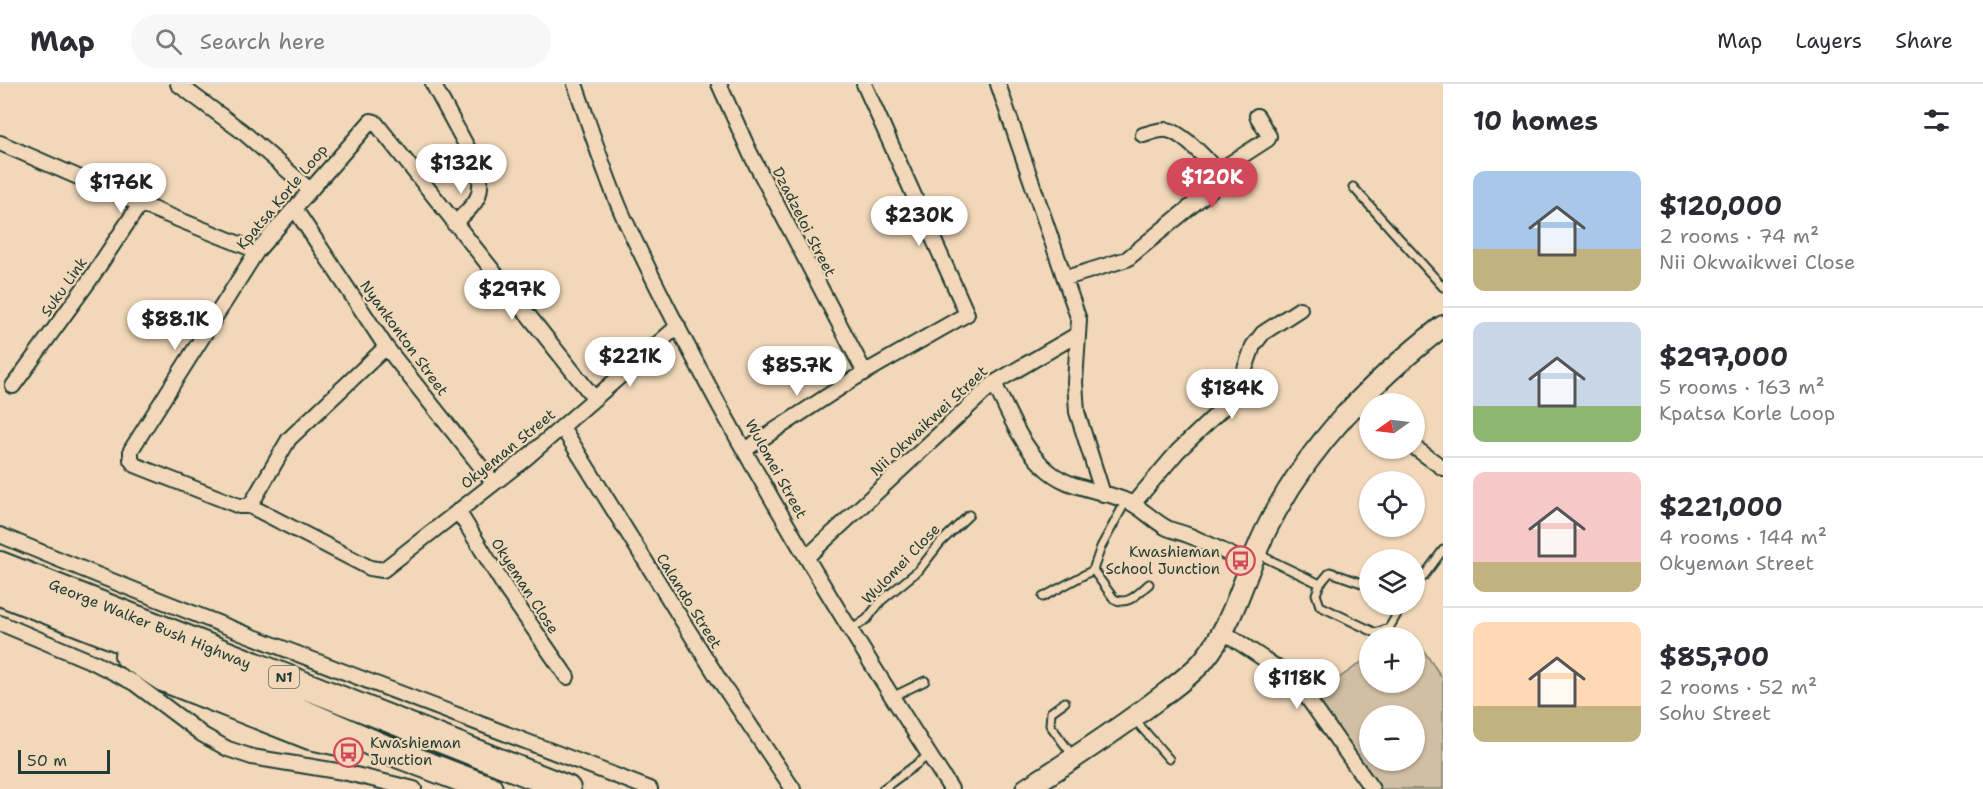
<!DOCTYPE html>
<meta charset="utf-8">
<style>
body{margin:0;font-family:"Shantell Sans",sans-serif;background:#f7f7f7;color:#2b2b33;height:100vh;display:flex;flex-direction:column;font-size:22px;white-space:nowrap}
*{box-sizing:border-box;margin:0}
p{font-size:20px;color:#7c7c81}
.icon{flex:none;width:33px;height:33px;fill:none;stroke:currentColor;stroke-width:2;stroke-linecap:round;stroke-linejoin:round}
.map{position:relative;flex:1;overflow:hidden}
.side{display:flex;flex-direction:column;background:#fff;width:540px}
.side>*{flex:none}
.needle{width:39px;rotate:256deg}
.buttons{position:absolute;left:1359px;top:309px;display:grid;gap:12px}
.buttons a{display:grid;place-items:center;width:66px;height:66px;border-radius:50%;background:#fff;box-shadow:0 2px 4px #0004;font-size:30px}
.scale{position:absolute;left:18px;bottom:15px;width:92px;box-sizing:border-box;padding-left:6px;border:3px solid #1f3d34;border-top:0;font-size:16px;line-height:21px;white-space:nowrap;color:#1f3d34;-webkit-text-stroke:4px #f2d8b9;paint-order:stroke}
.price{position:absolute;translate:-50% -51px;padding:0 14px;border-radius:21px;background:#fff;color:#222;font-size:20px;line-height:39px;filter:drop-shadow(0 2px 3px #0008)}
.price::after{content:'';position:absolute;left:50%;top:36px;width:18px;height:14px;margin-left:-9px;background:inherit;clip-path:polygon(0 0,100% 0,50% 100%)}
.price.current{background:#d1495b;color:#fff}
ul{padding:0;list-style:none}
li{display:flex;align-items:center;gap:18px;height:150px;padding:0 30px}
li+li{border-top:2px solid #e1e1e2}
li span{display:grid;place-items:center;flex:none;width:168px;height:120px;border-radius:12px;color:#555}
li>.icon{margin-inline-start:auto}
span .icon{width:72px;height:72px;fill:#fffc;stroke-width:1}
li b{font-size:26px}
h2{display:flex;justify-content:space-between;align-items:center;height:72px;padding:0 30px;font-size:26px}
header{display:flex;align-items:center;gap:36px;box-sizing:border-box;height:84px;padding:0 30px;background:#fff;border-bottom:2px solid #e1e1e2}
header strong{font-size:28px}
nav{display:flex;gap:33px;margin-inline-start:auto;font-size:21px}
.search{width:420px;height:54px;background:#f7f7f7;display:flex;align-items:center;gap:15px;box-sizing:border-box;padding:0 21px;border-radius:33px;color:#7c7c81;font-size:22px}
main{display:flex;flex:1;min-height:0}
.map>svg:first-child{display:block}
.green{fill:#d0bfa3;stroke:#787e6c;stroke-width:1.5;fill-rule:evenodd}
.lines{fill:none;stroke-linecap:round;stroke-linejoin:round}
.lane-casing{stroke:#1f3d34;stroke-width:11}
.street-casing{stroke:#1f3d34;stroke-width:18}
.secondary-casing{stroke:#1f3d34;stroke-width:24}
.highway-casing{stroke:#1f3d34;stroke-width:30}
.lane{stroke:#f2d8b9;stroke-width:7}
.street{stroke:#f2d8b9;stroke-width:14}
.secondary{stroke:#f2d8b9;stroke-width:20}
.highway{stroke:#f2d8b9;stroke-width:26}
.labels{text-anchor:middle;stroke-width:4.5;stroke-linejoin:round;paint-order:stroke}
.shield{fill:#f2d8b9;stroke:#5e6c5c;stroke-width:1.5}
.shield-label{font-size:14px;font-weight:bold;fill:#1f3d34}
.street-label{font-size:15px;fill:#1f3d34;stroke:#f2d8b9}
.poi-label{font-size:15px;fill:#1f3d34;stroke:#f2d8b9;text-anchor:end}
</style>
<header>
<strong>Map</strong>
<div class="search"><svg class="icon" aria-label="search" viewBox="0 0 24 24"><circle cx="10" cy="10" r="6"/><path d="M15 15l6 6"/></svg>Search here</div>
<nav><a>Map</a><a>Layers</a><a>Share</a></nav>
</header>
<main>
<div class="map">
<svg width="1443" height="705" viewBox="0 0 1443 705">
<rect width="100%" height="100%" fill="#f2d8b9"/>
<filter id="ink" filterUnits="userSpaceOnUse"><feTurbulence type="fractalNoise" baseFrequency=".0167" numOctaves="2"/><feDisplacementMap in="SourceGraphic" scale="12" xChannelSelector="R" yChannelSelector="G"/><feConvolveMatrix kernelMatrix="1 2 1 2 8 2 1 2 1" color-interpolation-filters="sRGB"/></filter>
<g filter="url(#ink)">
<path class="green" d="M1415,554l28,41v110h-62l-66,-94 54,-38 1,25h44zM1370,632h44v44h-44z"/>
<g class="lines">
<defs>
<path id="lane" d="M1353,103l90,100
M1259,467l7,7 54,26 10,-12 40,14
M1093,486l21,29c15,7 24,-6 35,-15
M1093,486l8,-23 25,-46
M1423,493l20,-27
M1320,500l-4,10 4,12 56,27 13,-5 14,-24
M1043,513l50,-27
M851,546l16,-11 14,-18 38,-31 21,-27 29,-28
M892,613l33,-16
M1065,618l-14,10 -1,13 23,31
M1135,636l34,39
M883,705l46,-34"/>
<path id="street" d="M178,0l65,48 67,58
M433,0l46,85c5,31 -5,35 -25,55
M575,0c16,45 30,93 50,136 92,197 208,386 326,569
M719,0l31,69 115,220
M998,0l81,236 -4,62 2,30 26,82
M0,59l140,61 117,47
M1217,88l51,-33 1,-3 -12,-20
M295,125l91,138 107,135
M1066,194l61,-19 91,-75 3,-6c-7,-13 -39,-46 -54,-48 -7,-1 -17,3 -24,5
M994,299c14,28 26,60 48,82 25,26 58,23 87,37 14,7 25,19 38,26 10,4 21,6 30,11 19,8 36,17 54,26
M13,302l76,-105 51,-77
M594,314l-219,-276 -4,-1 -114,130 -126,199v10l4,5 104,41h11l120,62 13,2 142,-111 153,-133
M1354,319l16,11
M562,343l156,251 75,111
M1414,363l29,21
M746,365l109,-71 112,-64 -103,-230
M1133,420l45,-53 51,-49 9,-13 15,-43 10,-13 37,-24
M250,422l39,-67 97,-92
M458,427l48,78 61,88
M0,451c215,90 433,170 650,254
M807,473l187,-174 84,-49
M0,539l95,40 39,20 69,52 25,14 24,8 91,15 71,17
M1222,547l72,48 78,110"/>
<path id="secondary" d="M1026,705c44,-28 87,-56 128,-87 17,-13 35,-25 49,-41 32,-38 42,-91 65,-135 42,-83 103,-143 175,-200"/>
<path id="highway" d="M0,481l567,224
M0,508l241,94 159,69 89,34
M128,571l35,23 147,58 38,8"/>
</defs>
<use href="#lane" class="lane-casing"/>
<use href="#street" class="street-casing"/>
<use href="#secondary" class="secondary-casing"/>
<use href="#highway" class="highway-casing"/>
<use href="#lane" class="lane"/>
<use href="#street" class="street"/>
<use href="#secondary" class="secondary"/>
<use href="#highway" class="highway"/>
</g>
</g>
<defs>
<symbol id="bus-ring" viewBox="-11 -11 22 22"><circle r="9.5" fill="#f2d8b9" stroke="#d1495b" stroke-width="1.5"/><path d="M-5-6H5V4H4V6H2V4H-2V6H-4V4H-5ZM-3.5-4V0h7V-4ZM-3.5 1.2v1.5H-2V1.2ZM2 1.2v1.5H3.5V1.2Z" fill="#d1495b"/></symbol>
</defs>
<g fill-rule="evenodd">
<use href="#bus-ring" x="1224" y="460" width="33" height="33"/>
<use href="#bus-ring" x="332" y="652" width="33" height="33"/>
</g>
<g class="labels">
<rect class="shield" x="269" y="582" width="30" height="22" rx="4.5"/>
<g class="shield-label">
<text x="284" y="598">N1</text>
</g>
<g class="street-label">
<text transform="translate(282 113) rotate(-50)" y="5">Kpatsa Korle Loop</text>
<text transform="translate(804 138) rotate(63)" y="5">Dzadzeloi Street</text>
<text transform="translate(64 203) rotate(-55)" y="5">Suku Link</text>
<text transform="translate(404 254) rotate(54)" y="5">Nyankonton Street</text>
<text transform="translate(929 337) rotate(-43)" y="5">Nii Okwaikwei Street</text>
<text transform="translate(508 365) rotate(-39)" y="5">Okyeman Street</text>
<text transform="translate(776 385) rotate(61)" y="5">Wulomei Street</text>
<text transform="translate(901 480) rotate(-46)" y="5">Wulomei Close</text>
<text transform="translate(525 502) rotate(57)" y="5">Okyeman Close</text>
<text transform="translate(689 517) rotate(58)" y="5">Calando Street</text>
<text transform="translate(150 540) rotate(22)" y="5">George Walker Bush Highway</text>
</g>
<g class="poi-label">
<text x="1220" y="473">Kwashieman<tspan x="1220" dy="17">School Junction</tspan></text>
<text x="370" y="664" text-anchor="start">Kwashieman<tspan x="370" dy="17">Junction</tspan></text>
</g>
</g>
</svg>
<div class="buttons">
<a><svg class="needle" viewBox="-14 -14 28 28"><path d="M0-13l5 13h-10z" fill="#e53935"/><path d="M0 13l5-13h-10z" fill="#7c7c81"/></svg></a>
<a><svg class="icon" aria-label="locate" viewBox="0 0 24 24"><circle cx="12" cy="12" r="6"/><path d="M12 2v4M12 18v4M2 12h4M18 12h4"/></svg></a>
<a><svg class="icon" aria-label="layers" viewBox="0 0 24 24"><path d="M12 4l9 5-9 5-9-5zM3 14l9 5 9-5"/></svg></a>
<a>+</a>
<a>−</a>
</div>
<div class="scale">50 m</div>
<b class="price" style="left:461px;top:111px">$132K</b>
<b class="price current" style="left:1212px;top:125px">$120K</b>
<b class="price" style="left:121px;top:130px">$176K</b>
<b class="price" style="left:919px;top:163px">$230K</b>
<b class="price" style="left:512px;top:237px">$297K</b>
<b class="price" style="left:175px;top:267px">$88.1K</b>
<b class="price" style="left:630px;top:304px">$221K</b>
<b class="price" style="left:797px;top:313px">$85.7K</b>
<b class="price" style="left:1232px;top:336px">$184K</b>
<b class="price" style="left:1297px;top:626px">$118K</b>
</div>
<section class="side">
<h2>10 homes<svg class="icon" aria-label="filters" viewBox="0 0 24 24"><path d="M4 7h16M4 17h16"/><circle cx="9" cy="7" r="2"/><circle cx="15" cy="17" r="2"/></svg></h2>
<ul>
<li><span style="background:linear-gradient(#a9c7e8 65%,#c2b280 0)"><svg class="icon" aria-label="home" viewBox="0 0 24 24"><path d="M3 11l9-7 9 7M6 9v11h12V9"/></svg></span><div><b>$120,000</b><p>2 rooms · 74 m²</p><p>Nii Okwaikwei Close</p></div></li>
<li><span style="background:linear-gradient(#c9d6e8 70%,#8fb573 0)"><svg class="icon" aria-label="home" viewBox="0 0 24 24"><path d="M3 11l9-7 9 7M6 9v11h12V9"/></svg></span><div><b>$297,000</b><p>5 rooms · 163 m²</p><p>Kpatsa Korle Loop</p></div></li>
<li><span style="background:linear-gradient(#f6c9c9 75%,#c2b280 0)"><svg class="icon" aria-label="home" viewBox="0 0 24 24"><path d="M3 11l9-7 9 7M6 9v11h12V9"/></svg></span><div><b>$221,000</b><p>4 rooms · 144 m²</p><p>Okyeman Street</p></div></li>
<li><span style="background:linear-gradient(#ffd9b3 70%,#c2b280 0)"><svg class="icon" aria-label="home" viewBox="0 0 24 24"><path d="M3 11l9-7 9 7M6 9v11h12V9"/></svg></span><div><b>$85,700</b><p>2 rooms · 52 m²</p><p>Sohu Street</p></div></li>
</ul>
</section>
</main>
